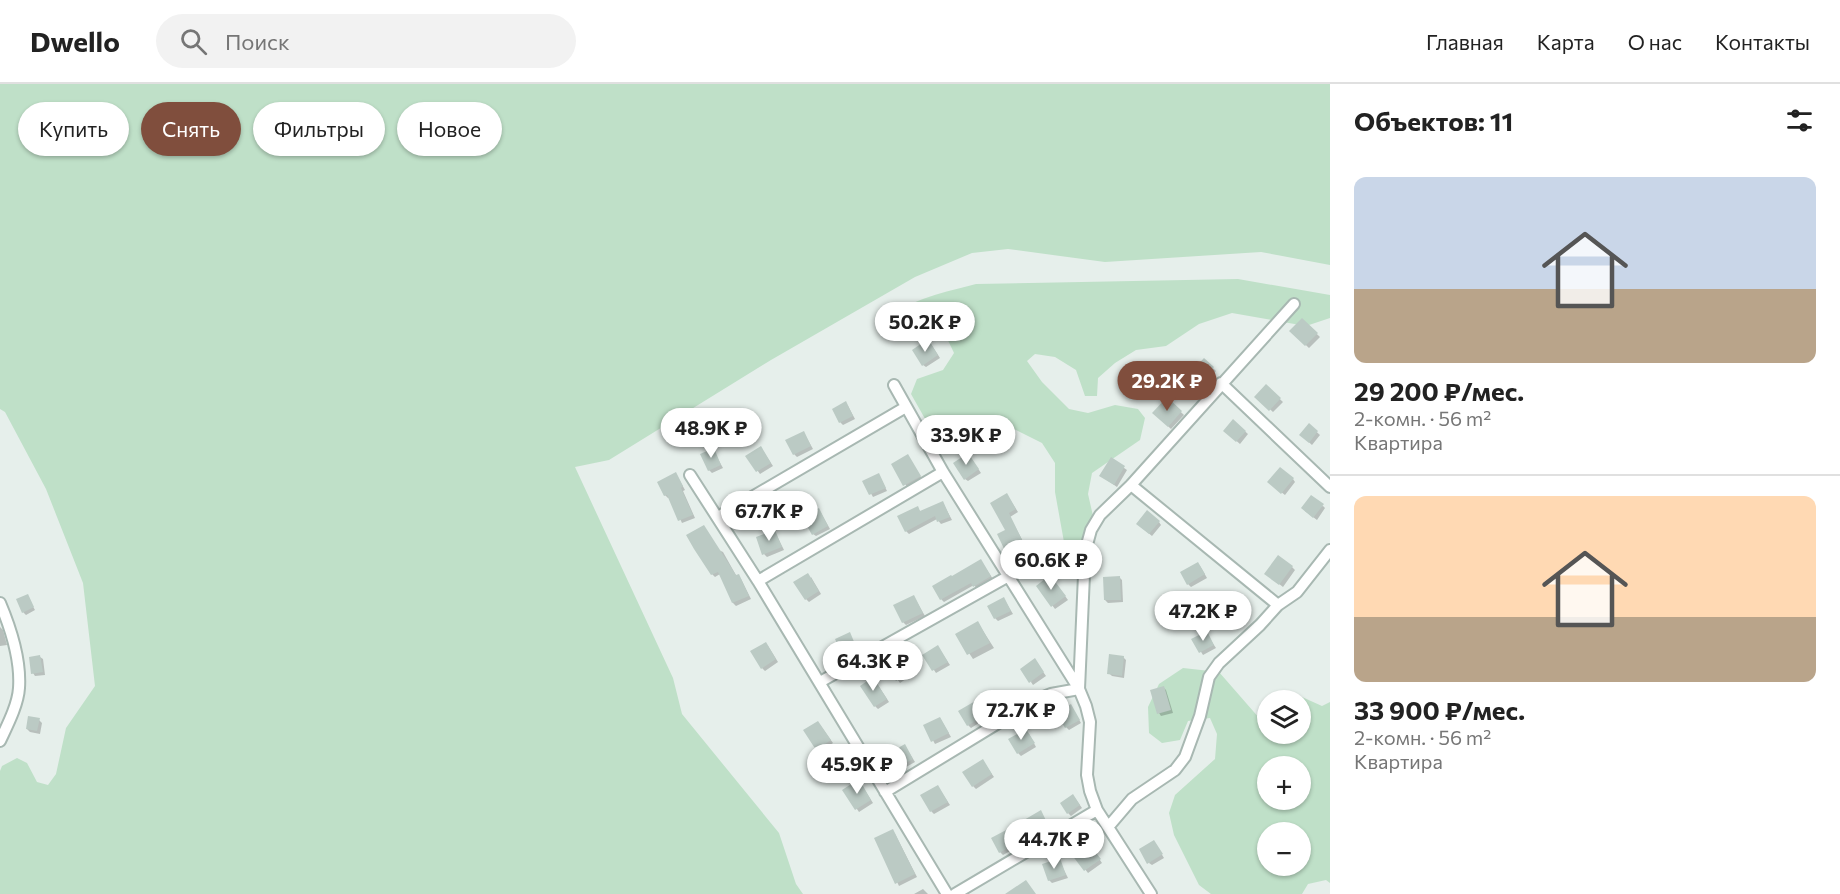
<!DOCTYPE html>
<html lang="ru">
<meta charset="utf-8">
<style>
body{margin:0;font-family:Commissioner,sans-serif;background:#f2f2f2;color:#222;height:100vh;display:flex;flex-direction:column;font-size:22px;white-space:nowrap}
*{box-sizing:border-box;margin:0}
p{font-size:20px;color:#767676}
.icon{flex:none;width:33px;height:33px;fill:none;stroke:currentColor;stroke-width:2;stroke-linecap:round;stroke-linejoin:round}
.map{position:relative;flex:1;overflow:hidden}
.sheet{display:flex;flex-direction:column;background:#fff;width:510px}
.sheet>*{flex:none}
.banner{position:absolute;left:18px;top:18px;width:570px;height:54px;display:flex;gap:12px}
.fabs{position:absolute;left:1257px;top:606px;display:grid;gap:12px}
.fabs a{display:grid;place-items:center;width:54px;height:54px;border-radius:50%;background:#fff;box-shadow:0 2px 4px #0004;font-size:30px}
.price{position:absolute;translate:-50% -51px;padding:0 14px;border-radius:21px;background:#fff;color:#222;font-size:20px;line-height:39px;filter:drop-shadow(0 2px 3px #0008)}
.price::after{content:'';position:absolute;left:50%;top:36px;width:18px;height:14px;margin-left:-9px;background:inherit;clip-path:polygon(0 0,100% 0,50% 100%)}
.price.current{background:#804e3d;color:#fff}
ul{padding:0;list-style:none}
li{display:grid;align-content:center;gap:12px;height:318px;padding:0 24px}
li+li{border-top:2px solid #e0e0e0}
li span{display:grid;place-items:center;height:186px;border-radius:12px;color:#555}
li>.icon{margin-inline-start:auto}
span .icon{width:108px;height:108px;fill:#fffc;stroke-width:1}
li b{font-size:26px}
h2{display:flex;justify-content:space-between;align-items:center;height:72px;padding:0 24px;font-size:26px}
.chip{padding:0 21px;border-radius:27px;background:#fff;box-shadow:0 2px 4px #0004;font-size:21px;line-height:54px}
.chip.current{background:#804e3d;color:#fff}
header{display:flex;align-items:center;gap:36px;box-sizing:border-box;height:84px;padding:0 30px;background:#fff;border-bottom:2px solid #e0e0e0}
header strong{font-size:28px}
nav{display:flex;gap:33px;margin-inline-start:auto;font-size:21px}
.search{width:420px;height:54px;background:#f2f2f2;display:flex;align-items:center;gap:15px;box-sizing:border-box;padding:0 21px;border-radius:33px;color:#767676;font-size:22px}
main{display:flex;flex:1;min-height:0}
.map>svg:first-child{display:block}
.green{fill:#bfe0c8;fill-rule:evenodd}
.shadow{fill:#0003}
.building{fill:#bbcac4}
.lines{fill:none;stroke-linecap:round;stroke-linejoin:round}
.minor-casing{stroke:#a8b8b2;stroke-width:14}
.minor{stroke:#fff;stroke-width:10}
</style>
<header>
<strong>Dwello</strong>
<div class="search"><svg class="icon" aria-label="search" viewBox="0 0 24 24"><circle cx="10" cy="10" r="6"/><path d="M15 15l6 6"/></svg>Поиск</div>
<nav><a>Главная</a><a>Карта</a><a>О нас</a><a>Контакты</a></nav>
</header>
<main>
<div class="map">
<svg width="1330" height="810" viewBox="0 0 1330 810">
<rect width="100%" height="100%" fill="#e6efeb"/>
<path class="green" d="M0,0h1330v181l-69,-13 -156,10 -97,-13 -36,4 -57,24 -144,83 -162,100 -34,7 98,211 9,36 97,119 17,51 7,10h-803v-123l2,-5 15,-8 10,5 10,19 11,3 8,-11 10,-46 29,-42 -12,-103 -37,-94 -41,-77 -5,-3z
M1238,195l92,16v23l-24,8 -74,-13 -33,11 -33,22 -30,4 -21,13 -17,15 -1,18h-12l-9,-26 -21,-13 -20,-3 -8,7 15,21 27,27 19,4 27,-8 23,4 7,9 -5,22 -48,33 -4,21 8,35 -3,21 -14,8 -15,-16 -9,-50v-29l-13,-20 -36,-18 -22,1 -24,17 -23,-3 -26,-46 6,-15 26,-9 11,-17 -9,-19 -17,-12c-14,3 -31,13 -41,-1 23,-23 59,-29 89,-37z
M1183,584l36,4 48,55 1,7h32v-34h-3l5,-3 20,9 8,-4v181l-4,-3 -18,4 -6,10h-91l-12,-9 -25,-50 -5,-22 6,-18 40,-36 2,-25 -7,-16 -22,3 -8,19 -18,3 -13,-10 -1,-26 11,-23zM1268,682h32v34h-32zM1268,748h32v34h-32z"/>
<path class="shadow" d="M1302,236l18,17 -11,11 -18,-17z
M931,260l9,14 -14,9 -3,-2z
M1204,276l12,11 -11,11 -12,-10z
M1266,302l17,16 -10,10 -17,-15z
M1167,315l17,16 -13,14 -17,-16z
M848,322l7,13 -12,6 -3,-3z
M1233,337l15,13 -8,10 -15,-13z
M1309,341l11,10 -8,10 -11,-10z
M804,349l9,16 -16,8 -3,-3z
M713,366l10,18 -11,5 -3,-3z
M763,367l10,15 -13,8 -12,-17z
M908,372l16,26 -15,8 -16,-25z
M971,374l10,15 -13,8 -3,-2z
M1111,375l16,11 -10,17 -13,-9z
M676,390l9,16 -2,1 12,27 -13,5 -12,-26 -2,1 -3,-3z
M879,391l8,16 -14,6 -9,-16z
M1293,395l2,3 -10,13 -13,-10z
M1009,414l9,14 -8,5 17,32 -16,8 -2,-3 -2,-24z
M943,419l9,17 -11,4 -4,-5 -28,15 -3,-3 11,-23 4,4z
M1323,422l2,2 -8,12 -12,-9z
M821,429l9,16 -14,7 -3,-2z
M1159,438l2,3 -9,11 -11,-9z
M775,448l9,18 -17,7 -3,-3z
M688,452l35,16 14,25 4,2 10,20 -15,7 -3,-3 -13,-29 -5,3 -3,-3z
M983,480l10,15 -16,10 -3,-4 -30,17 -3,-3z
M1200,482l7,12 -16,9 -3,-3z
M1292,483l3,3 -12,17 -14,-11z
M811,493l10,17 -12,8 -3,-3z
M1119,493l3,3 1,22 -15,1 -3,-3z
M1053,496l15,20 -13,9 -17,-23z
M27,512l8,14 -9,5 -3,-3z
M1236,512l13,12 -9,10 -13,-12z
M914,513l11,19 -19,9 -3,-3z
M1004,515l9,15 -15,7 -3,-3z
M978,539l16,25 -21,11 -16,-24z
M0,543l3,3 4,15 -7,1z
M1206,549l10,15 -13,7 -10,-16z
M849,550l10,18 -12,6 -3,-3z
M768,562l10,16 -13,9 -3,-3z
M940,566l10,15 -14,8 -12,-18z
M40,573l3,2 2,16 -10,1 -2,-3z
M1123,573l3,3 -2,18 -12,-2 -3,-3z
M903,579l9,12 -12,8 -11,-15z
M1037,579l9,13 -13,9 -2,-3z
M876,598l13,20 -11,7 -3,-3z
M1163,603l3,3 7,23 -12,3 -2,-3z
M979,621l8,13 -16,10 -3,-3z
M1073,625l8,14 -12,7 -3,-3z
M940,634l11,19 -16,7 -10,-18z
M39,636l3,3 -2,11 -10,-2 -3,-3z
M820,641l13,18 -13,9 -3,-3z
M1029,650l7,13 -15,9 -3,-3z
M905,662l10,16 -16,9 -2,-3z
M985,680l9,13 -18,12 -3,-3z
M861,700l12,19 -14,9 -15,-22z
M938,703l12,18 -16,9 -3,-3z
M1075,714l7,10 -11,8 -3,-3z
M1040,728l12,20 -13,8 -3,-3z
M1012,749l7,13 -16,9 -3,-3z
M895,750l22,43 -18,9 -23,-48z
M1156,761l8,13 -12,7 -3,-2z
M1091,763l11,16 -14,10 -14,-18z
M1059,776l9,18 -16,5 -3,-3z
M923,805l5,5h-14z"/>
<path class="building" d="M1302,234l16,15 -13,13 -16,-15z
M928,255l10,16 -16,11 -10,-16z
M1204,274l10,9 -13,14 -10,-9z
M1266,300l15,14 -12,13 -15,-14z
M1167,313l15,14 -14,16 -16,-14z
M846,317l7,15 -14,7 -7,-14z
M1233,335l13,12 -10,11 -13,-11z
M1309,339l9,8 -9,12 -10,-8z
M804,347l7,15 -18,9 -8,-15z
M761,362l10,17 -15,9 -11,-16z
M714,364l7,17 -13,6 -8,-17z
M968,369l11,16 -15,11 -11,-17z
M908,370l13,22 -18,10 -12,-22z
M1111,373l14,9 -11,19 -15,-9z
M1280,383l14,11 -13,16 -14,-12z
M676,388l7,14 -2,2 12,27 -15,6 -11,-26 -3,1 -7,-14z
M879,389l7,15 -17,7 -7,-14z
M1007,409l9,16 -7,4 16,33 -18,9 -10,-21 8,-4 -15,-27z
M1311,411l13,9 -11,14 -12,-10z
M943,417l7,16 -13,5 -2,-6 -30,16 -8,-16 21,-10 2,5z
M819,424l9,18 -16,9 -10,-18z
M1147,426l13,11 -11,13 -13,-10z
M704,441l32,50 3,-1 10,22 -17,7 -14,-31 -7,3 -17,-26 -8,-14z
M775,446l7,17 -20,8 -6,-18z
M1278,471l15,11 -14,19 -15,-11z
M981,475l10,17 -18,11 -2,-4 -31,17 -8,-14 19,-11 1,1z
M1198,478l7,12 -18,11 -7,-13z
M808,489l11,18 -14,9 -12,-18z
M1050,491l16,21 -15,11 -15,-21z
M1120,492l1,24h-17l-1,-23z
M28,510l6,13 -12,6 -6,-14z
M1236,510l11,10 -11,12 -11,-10z
M914,511l9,18 -21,10 -9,-18z
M1004,513l7,14 -17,8 -7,-13z
M978,537l12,22 -23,12 -12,-21z
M1207,547l7,14 -15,8 -8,-14z
M850,548l7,17 -14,7 -8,-17z
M766,558l10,17 -15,10 -11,-18z
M938,561l10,17 -16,9 -10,-16z
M1109,570l15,2 -2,20 -15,-2z
M40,571l3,17 -12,2 -2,-17z
M901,574l9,14 -14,9 -10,-14z
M1035,574l9,14 -15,11 -9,-14z
M873,593l14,22 -13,8 -14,-21z
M1164,602l7,24 -14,4 -7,-24z
M977,616l9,15 -19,11 -9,-15z
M1071,620l9,16 -15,8 -9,-16z
M28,632l12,2 -3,13 -11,-2z
M940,633l9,16 -18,9 -8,-17z
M818,637l13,19 -15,10 -13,-20z
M1026,645l9,14 -18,11 -9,-15z
M905,660l8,15 -18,10 -8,-15z
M983,675l9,15 -20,13 -10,-15z
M859,695l12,21 -16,10 -13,-20z
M938,701l10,17 -18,10 -10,-17z
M1073,710l7,11 -13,9 -7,-11z
M1041,726l9,19 -15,9 -11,-18z
M1010,744l7,15 -18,10 -8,-15z
M893,745l22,45 -20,10 -21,-46z
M1154,756l9,14 -16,10 -8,-15z
M1088,759l13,16 -17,12 -12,-16z
M1060,774l6,17 -18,6 -6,-17z
M1026,796l10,14h-31z"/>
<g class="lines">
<defs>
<path id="minor" d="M1221,299l109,104
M690,391l68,106 189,313
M1131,401l147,120
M718,433l188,-110
M758,497l185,-109
M0,519c11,26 21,56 19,85 -1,17 -12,38 -19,53
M820,598l187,-105
M885,708l151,-92 15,-6 28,-5 -136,-217 -49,-87
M1109,742l23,-27 43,-29 10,-13 15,-41 9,-39 10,-14 41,-38 18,-20 19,-13 33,-42
M955,810l142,-84
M1151,810l-54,-84 -7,-19 -3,-16 3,-53 -4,-16 -7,-17 6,-137 6,-22 9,-15 31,-30 163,-181"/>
</defs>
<use href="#minor" class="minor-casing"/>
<use href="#minor" class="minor"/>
</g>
</svg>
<div class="fabs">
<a><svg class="icon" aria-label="layers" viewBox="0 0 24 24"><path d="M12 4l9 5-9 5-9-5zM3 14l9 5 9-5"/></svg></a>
<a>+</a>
<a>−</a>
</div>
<b class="price" style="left:925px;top:269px">50.2K ₽</b>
<b class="price current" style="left:1167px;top:328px">29.2K ₽</b>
<b class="price" style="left:711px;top:375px">48.9K ₽</b>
<b class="price" style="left:966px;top:382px">33.9K ₽</b>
<b class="price" style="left:769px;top:458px">67.7K ₽</b>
<b class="price" style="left:1051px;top:507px">60.6K ₽</b>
<b class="price" style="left:1203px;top:558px">47.2K ₽</b>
<b class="price" style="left:873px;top:608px">64.3K ₽</b>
<b class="price" style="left:1021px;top:657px">72.7K ₽</b>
<b class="price" style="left:857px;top:711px">45.9K ₽</b>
<b class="price" style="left:1054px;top:786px">44.7K ₽</b>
<div class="banner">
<a class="chip">Купить</a>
<a class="chip current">Снять</a>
<a class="chip">Фильтры</a>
<a class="chip">Новое</a>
</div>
</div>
<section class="sheet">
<h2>Объектов: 11<svg class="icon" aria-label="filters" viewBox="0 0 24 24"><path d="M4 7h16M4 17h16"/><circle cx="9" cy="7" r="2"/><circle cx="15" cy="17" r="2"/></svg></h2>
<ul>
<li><span style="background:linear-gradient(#c9d6e8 60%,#b9a48a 0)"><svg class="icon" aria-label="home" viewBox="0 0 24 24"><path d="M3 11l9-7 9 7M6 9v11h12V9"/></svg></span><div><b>29 200 ₽/мес.</b><p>2-комн. · 56 m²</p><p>Квартира</p></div></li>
<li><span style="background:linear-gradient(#ffd9b3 65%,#b9a48a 0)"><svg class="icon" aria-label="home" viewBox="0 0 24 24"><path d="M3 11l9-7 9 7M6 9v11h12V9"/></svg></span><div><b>33 900 ₽/мес.</b><p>2-комн. · 56 m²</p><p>Квартира</p></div></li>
</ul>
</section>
</main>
